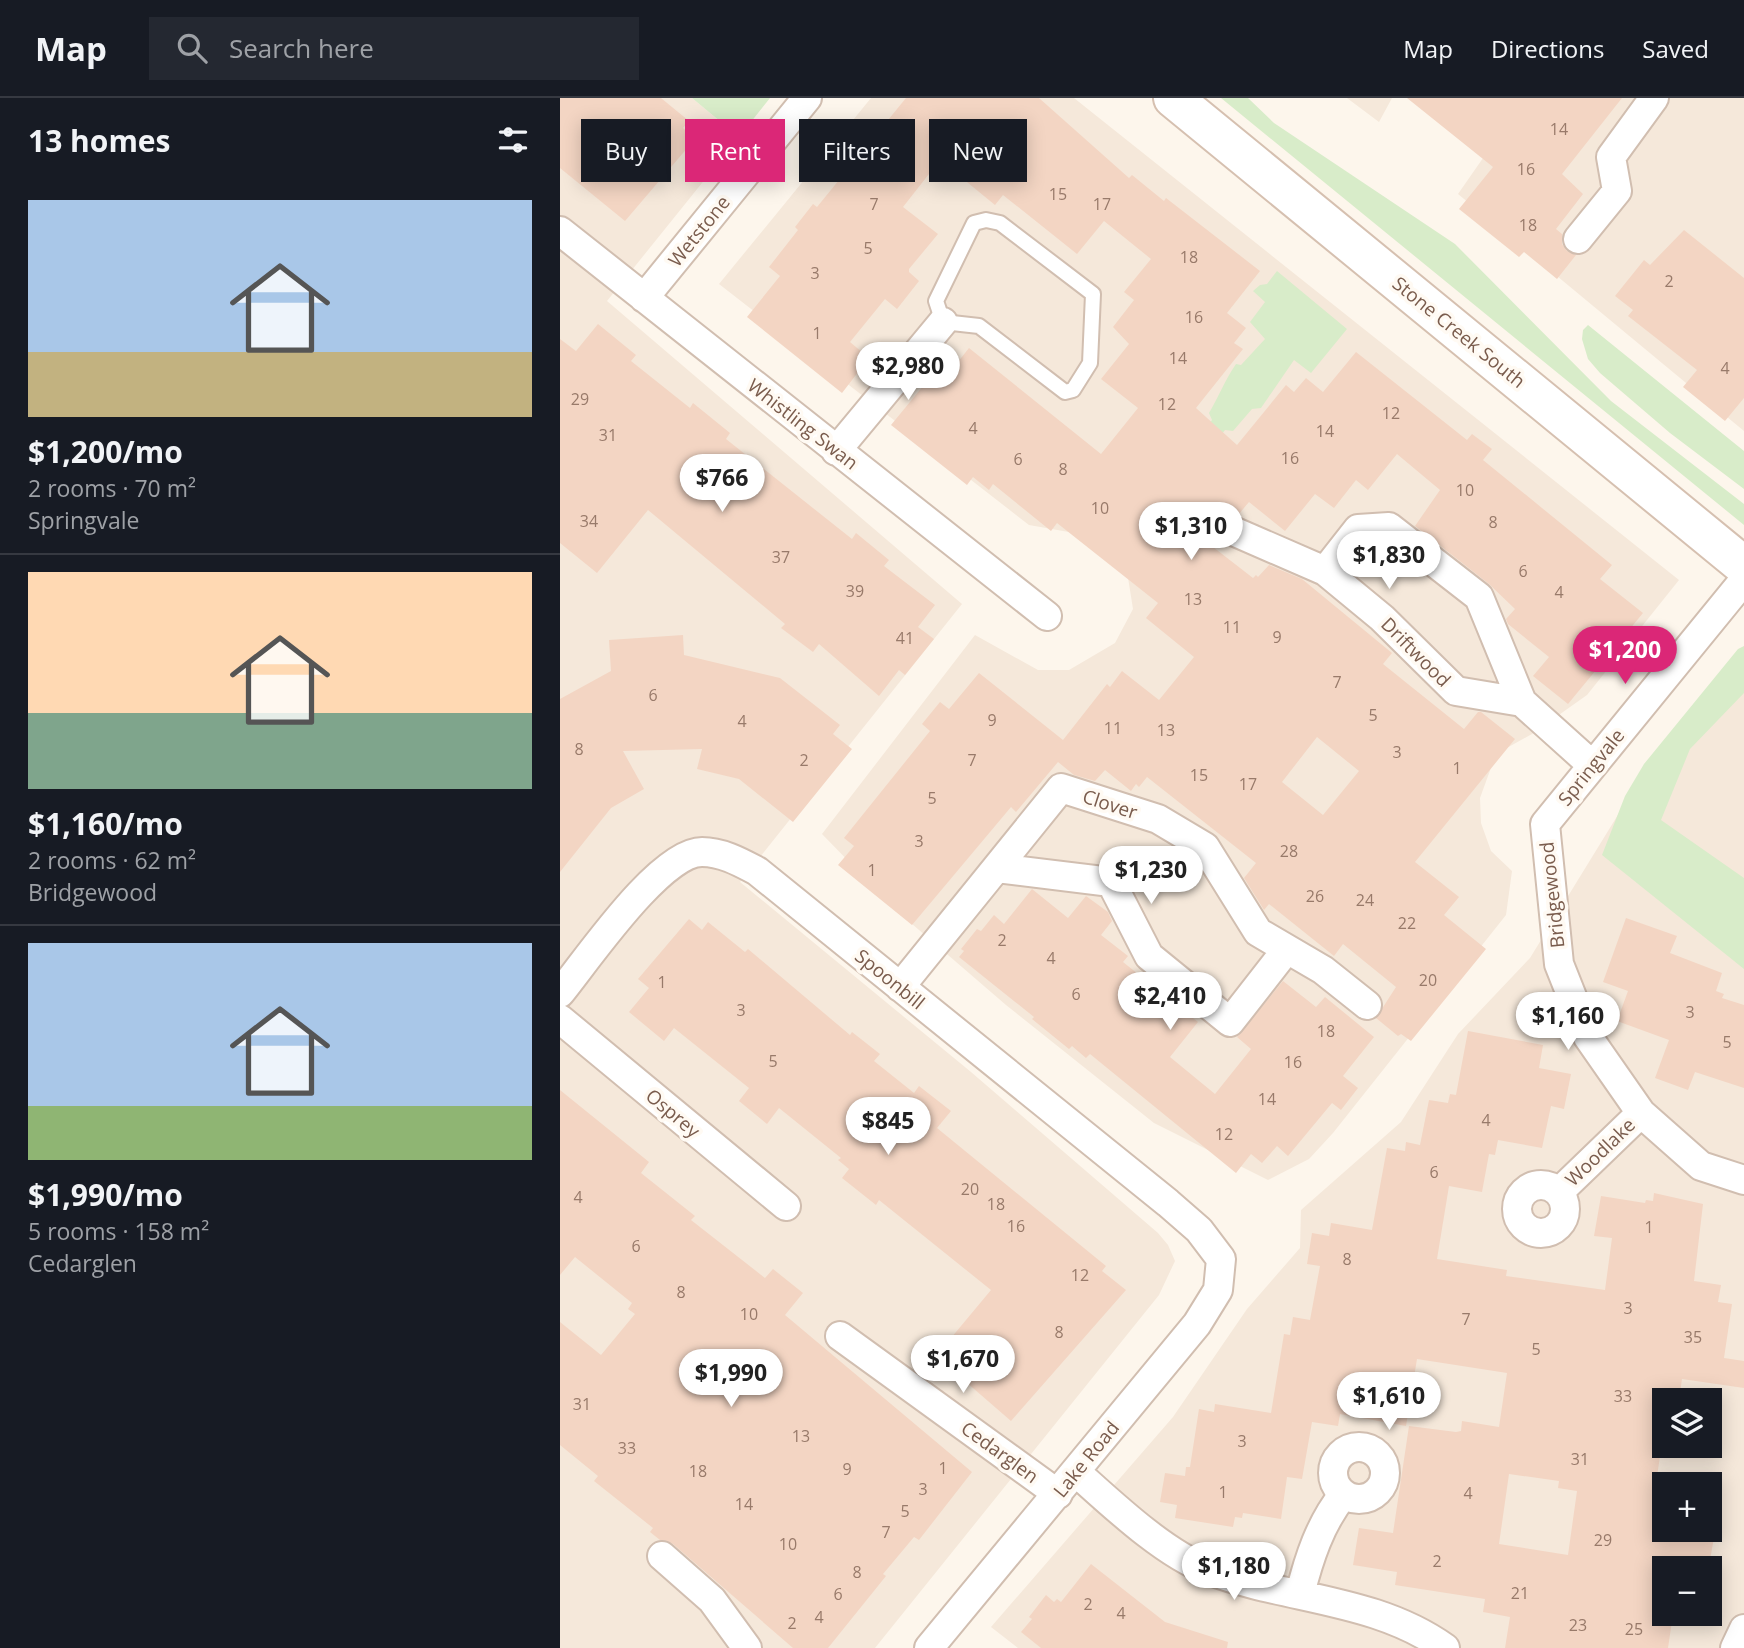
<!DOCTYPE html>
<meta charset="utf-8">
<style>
body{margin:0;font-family:"Open Sans",sans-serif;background:#242831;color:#f1f3f6;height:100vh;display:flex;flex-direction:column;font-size:26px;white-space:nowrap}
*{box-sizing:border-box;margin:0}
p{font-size:23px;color:#9ea1a6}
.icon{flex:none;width:38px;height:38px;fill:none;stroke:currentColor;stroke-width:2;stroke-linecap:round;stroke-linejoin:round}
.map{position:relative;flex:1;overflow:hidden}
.side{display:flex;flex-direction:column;background:#171b24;width:560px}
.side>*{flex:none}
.hud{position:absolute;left:21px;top:21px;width:665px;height:63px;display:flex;gap:14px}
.tools{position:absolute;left:1092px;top:1290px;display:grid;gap:14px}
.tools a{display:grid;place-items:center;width:70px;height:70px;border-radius:0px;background:#171b24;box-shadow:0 4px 18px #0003;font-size:35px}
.price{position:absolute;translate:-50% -60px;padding:0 16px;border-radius:24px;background:#fff;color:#222;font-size:23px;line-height:46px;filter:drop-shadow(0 2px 4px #0008)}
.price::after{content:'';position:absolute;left:50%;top:42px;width:21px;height:16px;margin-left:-10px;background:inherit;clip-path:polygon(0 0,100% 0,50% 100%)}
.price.selected{background:#db2777;color:#fff}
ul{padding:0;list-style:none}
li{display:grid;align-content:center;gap:14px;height:371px;padding:0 28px}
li+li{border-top:2px solid #363941}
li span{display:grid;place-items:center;height:217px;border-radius:0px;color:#555}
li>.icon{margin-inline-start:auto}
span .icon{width:126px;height:126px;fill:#fffc;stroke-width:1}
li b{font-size:30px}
h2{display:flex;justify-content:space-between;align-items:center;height:84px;padding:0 28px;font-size:30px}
.chip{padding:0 24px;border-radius:0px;background:#171b24;box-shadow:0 4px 18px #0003;font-size:24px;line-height:63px}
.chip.selected{background:#db2777;color:#fff}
header{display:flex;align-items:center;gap:42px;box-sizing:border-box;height:98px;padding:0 35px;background:#171b24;border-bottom:2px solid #363941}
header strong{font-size:33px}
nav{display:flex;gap:38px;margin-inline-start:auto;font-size:24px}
.search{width:490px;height:63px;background:#242831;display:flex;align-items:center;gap:18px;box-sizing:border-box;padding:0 24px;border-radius:0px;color:#9ea1a6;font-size:26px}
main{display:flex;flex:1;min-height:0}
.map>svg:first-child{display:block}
.residential{fill:#f5e8da;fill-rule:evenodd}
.green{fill:#d8ecc9}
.building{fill:#f3d5c3;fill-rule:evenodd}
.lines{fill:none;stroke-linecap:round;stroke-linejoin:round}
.lane-casing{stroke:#d1beb0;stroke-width:18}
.street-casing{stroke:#d1beb0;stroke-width:32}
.secondary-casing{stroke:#d6c0b0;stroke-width:42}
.lane{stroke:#fff;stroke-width:14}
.street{stroke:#fff;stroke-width:28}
.secondary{stroke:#fff;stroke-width:38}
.labels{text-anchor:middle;stroke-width:7;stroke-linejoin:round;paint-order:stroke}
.number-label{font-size:16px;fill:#987a6a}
.street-label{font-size:19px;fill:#7a5c4d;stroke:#fffaf3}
</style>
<header>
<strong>Map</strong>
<div class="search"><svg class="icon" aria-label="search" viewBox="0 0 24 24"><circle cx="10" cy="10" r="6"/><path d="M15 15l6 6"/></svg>Search here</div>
<nav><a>Map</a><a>Directions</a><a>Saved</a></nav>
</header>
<main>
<section class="side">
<h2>13 homes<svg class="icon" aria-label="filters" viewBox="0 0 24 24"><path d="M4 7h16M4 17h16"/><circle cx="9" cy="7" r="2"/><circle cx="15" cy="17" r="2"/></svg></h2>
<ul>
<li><span style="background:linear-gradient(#a9c7e8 70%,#c2b280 0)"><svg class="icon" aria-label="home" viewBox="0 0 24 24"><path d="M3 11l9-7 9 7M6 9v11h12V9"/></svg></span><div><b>$1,200/mo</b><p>2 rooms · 70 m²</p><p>Springvale</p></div></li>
<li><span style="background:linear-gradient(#ffd9b3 65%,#7fa58c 0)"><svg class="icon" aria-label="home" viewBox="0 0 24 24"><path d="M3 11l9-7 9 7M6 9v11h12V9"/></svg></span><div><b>$1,160/mo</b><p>2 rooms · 62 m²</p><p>Bridgewood</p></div></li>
<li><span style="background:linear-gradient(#a9c7e8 75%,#8fb573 0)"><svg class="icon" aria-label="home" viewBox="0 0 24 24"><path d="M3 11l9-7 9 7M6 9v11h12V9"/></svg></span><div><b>$1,990/mo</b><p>5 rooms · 158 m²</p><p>Cedarglen</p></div></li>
</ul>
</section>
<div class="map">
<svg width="1184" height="1550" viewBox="0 0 1184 1550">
<rect width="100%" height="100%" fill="#fdf6ec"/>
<path class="residential" d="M0,0h132l47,39 -132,164 355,303 -222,278 231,190 187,161 10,12 7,16 -16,34 -284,353h-315z
M311,0h203l605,482 -92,115 -55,39 -36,20 -16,44 1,25 10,28 21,20 -6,44 -173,218 -24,26 -41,21 -114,-57 -148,-118 -109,-94 -75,-77 153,-199 63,35h31l46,-27 18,-34 -7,-44 -46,-31 -51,-9 -310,-241z
M787,0h45l-13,24z
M892,0h292v333l-286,-237 32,-46z
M1184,576v974h-726l-27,-21 182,-210 74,-108 53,-61 1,-38 100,-88 57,-88 72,-76 129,-210zM1104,1302h46v46h-46zM1104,1386h46v46h-46zM1104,1470h46v46h-46z"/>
<path class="green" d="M132,0h78l-31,39z
M661,0h27l26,25 181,121 156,157 133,103v21z
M717,173l70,58 -36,44 -17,-13 -33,48 -9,1 -19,22 -8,-1 -34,43 -11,-12 32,-41 -3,-7c10,-17 16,-33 27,-49l5,1 24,-26 -15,-17 15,-20 -12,-11 7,-6 7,-1z
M1028,227l156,126v38l-74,-56 -70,-60 -12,-14 -6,-20 1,-9z
M1184,548v47l-54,56 -29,71 83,58v91l-142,-114 23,-59 19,-32 94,-115z"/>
<path class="building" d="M0,0h101l28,23 -6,7 12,11 -70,82 -65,-53z
M346,0h133l90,80 3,-3 32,26 2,-3 94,73 -33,42 19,15 -12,15 9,6 -47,59 41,37 49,-60 8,7 12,-14 17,14 33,-40 111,88 5,-6 20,15 -9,11 129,105 -12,14 43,34 -75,91 -35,-28 16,-19 -41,-33 -2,-5 9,-10 -26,-25 -74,-58 25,-36 -43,-36 -29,36 -12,-10 -22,28 -19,-14 -30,37 -36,-29 -11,13 -14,2 -6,7 1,15 -6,8 40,31 3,-3 2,2 11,-12 33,14 90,74 -9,11 81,65 14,-17h3l34,27 -100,123 44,35 -15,18 42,34 -75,92 -10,-7 -3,2 -22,-18 20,-31 -53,-43 -9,12 -65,-52 -5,6 -20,-32 12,-15 -109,-86 -8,10 -3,-3 -5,7 -26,-21 -10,11 -21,-6 -16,-13 -42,50 -5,-5 -99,118 -74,-60 16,-19 -10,-8 86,-107 -8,-7 18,-22 9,7 30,-36 84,67 44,-56 3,3 12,-16 37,29 35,-43 -48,-39 12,-15 -101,-80 -6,8 -58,-47 -4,6 -16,-13 -6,8 -76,-60 42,-51 9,8 27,-34 132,106 37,-46 -37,-29 28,-35 -16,-17 21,-27 -10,-8 27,-33 -47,-38 -27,33 -74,-59 -8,10 -55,-45 -37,47 35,27 -29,35v3l10,9 -22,28 -12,-10 -35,43 19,16 -27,35 -95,-76 33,-41 -11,-9 29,-37 -3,-3 18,-23 4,3zM757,639l42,34 -36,44 -41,-33z
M847,0h215l-60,76 21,20 -27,35 6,5v10l5,7 9,4 -19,24 -33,-27 -5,5 -60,-48 34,-42z
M1124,132l60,48v120l-19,23 -42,-34 14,-17 -69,-54 5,-6 -18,-14 29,-36 6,5z
M38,226l38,31 -5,6 59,47 3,-5 37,30 -4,6 126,100 4,-6 33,27 -5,6 51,39 -17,22 16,12 -29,36 -6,-5 -20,26 -60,-52 -6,8 -32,-24 4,-4 -137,-114 -51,63 -37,-30v-204l16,12z
M123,537l1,20 96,23 60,47 -7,9 19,15 -59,73 -54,-43 -42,-10 5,-20 -79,2 21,38 -33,19 -51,64v-173l51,-28 -2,-31z
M472,791l36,29 18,-22 22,16 4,9 -11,14 27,21 -5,6 75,60 -28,35 45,37 36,-45 -14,-12 46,-56 33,26 9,-10 49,40 -31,39 15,12 -17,22 -9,-7 -44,53 -11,-10 -15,17 -11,-9 -15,19 -146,-119 -4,4 -14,-12 -3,3 -37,-30 2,-2 -75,-60 5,-6 -3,-2 16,-20 4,2 13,-16 10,9z
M1066,820l51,18 -7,17 52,20 -6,18 8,3 -2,4 22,7v83l-49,-16 -7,18 -33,-12 14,-38 -52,-19 11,-30 -25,-9z
M129,821l13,11 6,-8 37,30 3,-3 102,86 2,-3 28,22 -6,7 40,32 5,-7 32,25 -14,17 169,138 -4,5 24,19 -115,131 -75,-65 55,-66 -112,-90 -3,5 -34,-27 7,-9 -11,-9 3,-2 -62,-50 -12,16 -28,-23 10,-13 -75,-60 -10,13 -35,-29 20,-24 -11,-9z
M908,933l75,14 -4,23 32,6 -7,35 -13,-3 -9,42 -44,-8 -3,15 -6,-1 -7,38 -33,-6 -12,73 70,11 -1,6 99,14 7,-52 -18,-2 7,-40 44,7 1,-3 7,1 1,-8 49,11 -9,77 27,4 -3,17 14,2 -8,54 20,3v27l-62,-9 -3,21h-15v29l-9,61 9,1v39h46v-28l10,2 -10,56 11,3 -10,42 -1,-37h-46v46h9l-5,34h-163l5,-31 -27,-5 2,-13 -90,-14 2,-13 -44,-7 6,-37 34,5 16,-107 47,6 5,-1 1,-10 37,6 8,-54 -90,-14 -11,67 -66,-12 -2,12 -26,-4 -10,57 -15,-2 -6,42 -38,-6 -1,5 -7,-1 -2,10 -58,-9 2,-13 -17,-3 5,-29 20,3 1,-9h4l9,-58 15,3 1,-8 56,9 13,-79 6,1 3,-18 17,3 10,-54 -13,-2 5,-31 17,3 2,-13 41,7 15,-82 18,3 1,-9 14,3 9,-45 19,3 2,-9 6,1zM949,1376l50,7 -1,7 19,3 -9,64 -69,-11z
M0,992l89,72 -8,11 54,43 -4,4 74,58 8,-9 30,24 -18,22 187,157 -53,68 -5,-3 -31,37 3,2 -58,72h-35l-120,-104 -13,-4 -10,-8 3,-4 -59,-47 4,-5 -38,-31v-123l41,33 34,-41 -7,-5 4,-6 -57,-46 -15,18z
M531,1466l74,58 63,20 -1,6h-186l-20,-16 11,-13 -3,-2 17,-22 8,7 3,-3 4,3z"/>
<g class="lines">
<defs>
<path id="lane" d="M426,122l14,3 93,71 -3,69 -17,27 -8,2 -86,-66 -36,-4 -7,-21 38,-78z"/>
<path id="street" d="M0,133l487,385
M1018,141l39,-48 -6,-34 43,-59
M84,200l163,-200
M276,353l107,-129
M673,433l92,40 57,47 74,73 66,11
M765,473l33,-42 31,-2 90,70 43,105 70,63
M1184,482l-199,244 14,140 29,73 53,76 60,53 43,14
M437,770l114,14 38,74 81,66 57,-73
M340,889l161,-199 97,31 47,28 53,85 65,38 44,35
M0,895c27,-33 100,-141 142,-141 20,0 38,10 55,19l411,332 31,27 22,29 -3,31 -21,34 -268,324
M0,921l226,187
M957 1111a24 24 0 1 1 48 0a24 24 0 1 1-48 0Z
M999,1094l82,-79
M280,1238l218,158
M773 1375a26 26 0 1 1 52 0a26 26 0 1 1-52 0Z
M516,1374c36,32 87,81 132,98 79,30 167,28 237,78
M102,1458l50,44 35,48
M740,1496c9,-36 20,-70 43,-99
M1175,1550l9,-19"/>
<path id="secondary" d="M613,0l571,468"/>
</defs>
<use href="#lane" class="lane-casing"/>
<use href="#street" class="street-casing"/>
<use href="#secondary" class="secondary-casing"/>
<use href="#lane" class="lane"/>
<use href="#street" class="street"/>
<use href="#secondary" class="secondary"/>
</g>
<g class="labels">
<g class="number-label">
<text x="999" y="37">14</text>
<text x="966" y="77">16</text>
<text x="498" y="102">15</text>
<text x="314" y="112">7</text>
<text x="542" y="112">17</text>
<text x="968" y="133">18</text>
<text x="308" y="156">5</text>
<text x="629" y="165">18</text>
<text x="255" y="181">3</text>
<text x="1109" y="189">2</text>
<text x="634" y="225">16</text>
<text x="257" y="241">1</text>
<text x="618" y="266">14</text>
<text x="1165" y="276">4</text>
<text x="20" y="307">29</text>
<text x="607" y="312">12</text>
<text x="831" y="321">12</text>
<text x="413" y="336">4</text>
<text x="765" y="339">14</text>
<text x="48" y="343">31</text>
<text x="730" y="366">16</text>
<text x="458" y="367">6</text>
<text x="503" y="377">8</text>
<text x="905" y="398">10</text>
<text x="540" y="416">10</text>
<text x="29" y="429">34</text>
<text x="933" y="430">8</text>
<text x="221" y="465">37</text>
<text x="963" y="479">6</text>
<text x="295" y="499">39</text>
<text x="999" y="500">4</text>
<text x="633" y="507">13</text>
<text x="672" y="535">11</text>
<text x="717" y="545">9</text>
<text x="345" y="546">41</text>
<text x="777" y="590">7</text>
<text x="93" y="603">6</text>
<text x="813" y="623">5</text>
<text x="432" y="628">9</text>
<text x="182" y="629">4</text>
<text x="553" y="636">11</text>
<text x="606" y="638">13</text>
<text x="19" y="657">8</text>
<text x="837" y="660">3</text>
<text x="244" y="668">2</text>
<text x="412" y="668">7</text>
<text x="897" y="676">1</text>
<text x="639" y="683">15</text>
<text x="688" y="692">17</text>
<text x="372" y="706">5</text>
<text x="359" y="749">3</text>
<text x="729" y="759">28</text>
<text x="312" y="778">1</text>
<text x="755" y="804">26</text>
<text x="805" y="808">24</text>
<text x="847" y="831">22</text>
<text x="442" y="848">2</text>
<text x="491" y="866">4</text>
<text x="868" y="888">20</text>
<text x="102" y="890">1</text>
<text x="516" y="902">6</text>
<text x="181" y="918">3</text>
<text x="1130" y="920">3</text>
<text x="766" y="939">18</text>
<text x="1167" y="950">5</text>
<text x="213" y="969">5</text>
<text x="733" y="970">16</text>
<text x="707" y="1007">14</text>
<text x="926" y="1028">4</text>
<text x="664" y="1042">12</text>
<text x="874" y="1080">6</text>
<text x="410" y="1097">20</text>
<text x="18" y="1105">4</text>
<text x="436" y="1112">18</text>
<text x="456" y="1134">16</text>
<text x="1089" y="1135">1</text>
<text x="76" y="1154">6</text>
<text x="787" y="1167">8</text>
<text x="520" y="1183">12</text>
<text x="121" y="1200">8</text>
<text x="1068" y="1216">3</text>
<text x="189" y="1222">10</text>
<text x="906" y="1227">7</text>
<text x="499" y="1240">8</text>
<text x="1133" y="1245">35</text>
<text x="976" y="1257">5</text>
<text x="1063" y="1304">33</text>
<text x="22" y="1312">31</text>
<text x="241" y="1344">13</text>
<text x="682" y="1349">3</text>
<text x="67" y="1356">33</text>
<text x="1020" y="1367">31</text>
<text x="383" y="1376">1</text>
<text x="287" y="1377">9</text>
<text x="138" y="1379">18</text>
<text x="363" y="1397">3</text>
<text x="663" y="1400">1</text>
<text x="908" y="1401">4</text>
<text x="184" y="1412">14</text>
<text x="345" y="1419">5</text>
<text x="326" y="1440">7</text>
<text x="1043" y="1448">29</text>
<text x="228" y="1452">10</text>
<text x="877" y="1469">2</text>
<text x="297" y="1480">8</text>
<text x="960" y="1501">21</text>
<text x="278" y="1502">6</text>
<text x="528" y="1512">2</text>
<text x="561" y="1521">4</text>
<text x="259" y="1525">4</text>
<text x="232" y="1531">2</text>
<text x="1018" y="1533">23</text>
<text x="1074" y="1537">25</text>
</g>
<g class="street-label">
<text transform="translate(139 133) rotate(-51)" y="7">Wetstone</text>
<text transform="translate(899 234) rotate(39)" y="7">Stone Creek South</text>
<text transform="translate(243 326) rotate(38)" y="7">Whistling Swan</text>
<text transform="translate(856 554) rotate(45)" y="7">Driftwood</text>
<text transform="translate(1031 669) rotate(-51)" y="7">Springvale</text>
<text transform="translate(550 706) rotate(18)" y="7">Clover</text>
<text transform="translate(992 797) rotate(-96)" y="7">Bridgewood</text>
<text transform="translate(330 881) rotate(39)" y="7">Spoonbill</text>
<text transform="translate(113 1015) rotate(40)" y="7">Osprey</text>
<text transform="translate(1040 1054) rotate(-44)" y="7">Woodlake</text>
<text transform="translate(440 1354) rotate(36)" y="7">Cedarglen</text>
<text transform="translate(526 1361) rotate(-51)" y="7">Lake Road</text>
</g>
</g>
</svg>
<div class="tools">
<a><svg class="icon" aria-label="layers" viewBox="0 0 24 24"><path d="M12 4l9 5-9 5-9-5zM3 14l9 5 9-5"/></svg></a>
<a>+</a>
<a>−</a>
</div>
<b class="price" style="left:348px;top:304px">$2,980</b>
<b class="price" style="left:162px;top:416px">$766</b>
<b class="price" style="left:631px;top:464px">$1,310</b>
<b class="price" style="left:829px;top:493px">$1,830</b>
<b class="price selected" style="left:1065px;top:588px">$1,200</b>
<b class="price" style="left:591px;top:808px">$1,230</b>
<b class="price" style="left:610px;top:934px">$2,410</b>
<b class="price" style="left:1008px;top:954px">$1,160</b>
<b class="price" style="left:328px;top:1059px">$845</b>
<b class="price" style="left:403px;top:1297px">$1,670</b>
<b class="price" style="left:171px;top:1311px">$1,990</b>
<b class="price" style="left:829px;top:1334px">$1,610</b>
<b class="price" style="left:674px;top:1504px">$1,180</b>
<div class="hud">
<a class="chip">Buy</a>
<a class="chip selected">Rent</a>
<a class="chip">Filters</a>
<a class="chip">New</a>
</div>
</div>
</main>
